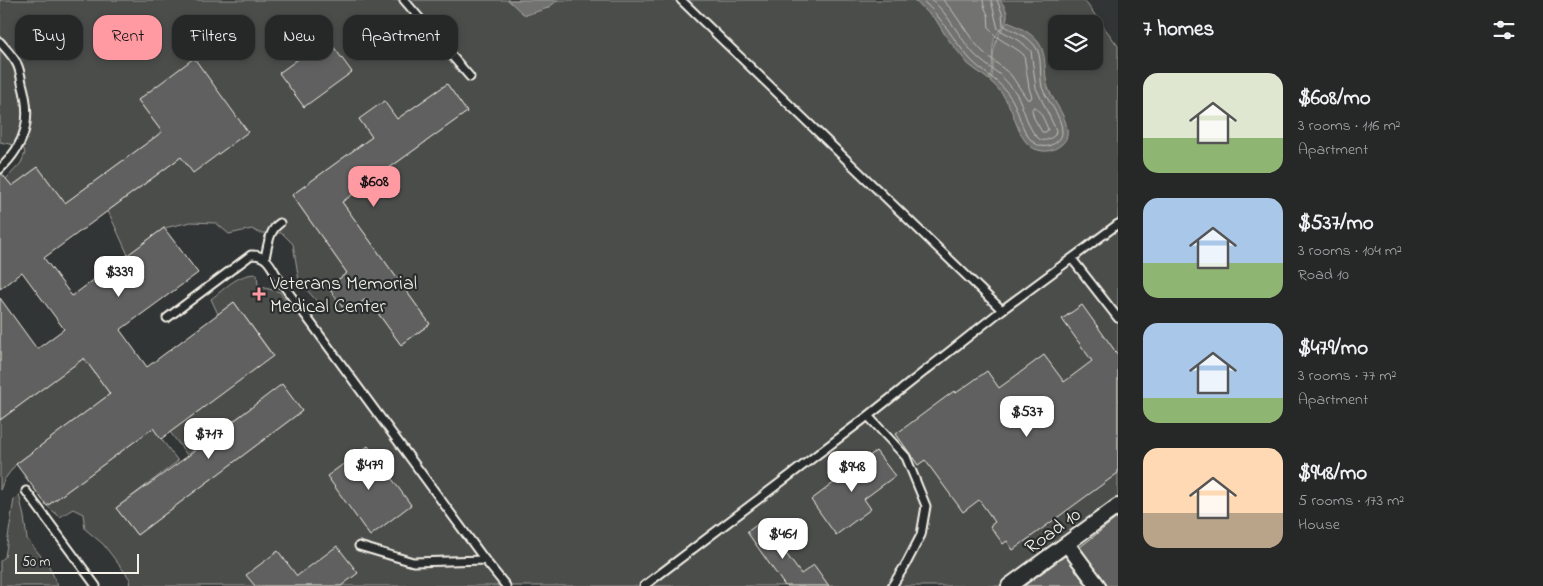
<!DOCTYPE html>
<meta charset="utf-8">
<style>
body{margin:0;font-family:"Indie Flower",sans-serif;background:#2e3030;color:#f1f3f6;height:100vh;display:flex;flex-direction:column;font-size:19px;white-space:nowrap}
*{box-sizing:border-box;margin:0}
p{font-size:16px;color:#a4a6a8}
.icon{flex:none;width:28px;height:28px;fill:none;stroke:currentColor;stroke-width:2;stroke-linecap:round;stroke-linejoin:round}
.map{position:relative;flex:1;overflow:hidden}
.details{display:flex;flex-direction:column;background:#262828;width:425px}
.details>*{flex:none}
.hud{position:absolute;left:15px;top:15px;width:475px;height:45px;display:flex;gap:10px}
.fabs{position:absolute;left:1048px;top:15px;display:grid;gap:10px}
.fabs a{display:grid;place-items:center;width:55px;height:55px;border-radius:10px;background:#262828;box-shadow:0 2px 8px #0003,0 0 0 1px #424445;font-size:25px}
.scale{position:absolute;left:15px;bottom:12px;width:124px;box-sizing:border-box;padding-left:5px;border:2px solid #f4f1e8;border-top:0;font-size:14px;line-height:18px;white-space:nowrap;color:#f4f1e8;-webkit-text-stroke:4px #2a2d2e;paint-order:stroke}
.price{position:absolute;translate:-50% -42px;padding:0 11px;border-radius:10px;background:#fff;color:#222;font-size:16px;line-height:32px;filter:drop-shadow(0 1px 2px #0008)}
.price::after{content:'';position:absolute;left:50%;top:30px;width:15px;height:11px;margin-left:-8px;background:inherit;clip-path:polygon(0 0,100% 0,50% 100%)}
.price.selected{background:#ff9aa2;color:#111}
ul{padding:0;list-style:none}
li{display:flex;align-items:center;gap:15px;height:125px;padding:0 25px}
li span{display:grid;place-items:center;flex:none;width:140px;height:100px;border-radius:15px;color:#555}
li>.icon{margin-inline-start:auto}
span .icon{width:60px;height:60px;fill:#fffc;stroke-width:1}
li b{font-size:21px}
h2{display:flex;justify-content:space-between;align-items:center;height:60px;padding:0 25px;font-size:21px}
.chip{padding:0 18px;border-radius:15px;background:#262828;box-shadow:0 2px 8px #0003,0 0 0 1px #424445;font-size:18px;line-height:45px}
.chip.selected{background:#ff9aa2;color:#111}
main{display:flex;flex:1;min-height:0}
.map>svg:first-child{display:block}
.green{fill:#4b4d4c;stroke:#a09f9a;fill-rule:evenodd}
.water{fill:#727370;stroke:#a6a5a0}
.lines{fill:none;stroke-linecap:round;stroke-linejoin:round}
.shore{stroke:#c0bfb8;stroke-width:1}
.building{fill:#5f605f;stroke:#f4f1e8}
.lane-casing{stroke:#f4f1e8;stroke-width:11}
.street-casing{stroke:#f4f1e8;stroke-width:18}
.lane{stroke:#2a2d2e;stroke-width:7}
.street{stroke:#2a2d2e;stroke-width:14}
.poi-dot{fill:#ff9aa2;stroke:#2a2d2e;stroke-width:2}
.labels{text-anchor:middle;stroke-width:4.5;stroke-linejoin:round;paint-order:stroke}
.poi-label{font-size:20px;fill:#f4f1e8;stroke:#2a2d2e;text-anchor:start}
.street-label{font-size:20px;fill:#f4f1e8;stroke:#2a2d2e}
</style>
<main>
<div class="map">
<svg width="1118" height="586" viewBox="0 0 1118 586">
<rect width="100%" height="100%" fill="#323535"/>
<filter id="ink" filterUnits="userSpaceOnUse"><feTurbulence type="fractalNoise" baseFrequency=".02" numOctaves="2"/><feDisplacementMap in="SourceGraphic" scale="10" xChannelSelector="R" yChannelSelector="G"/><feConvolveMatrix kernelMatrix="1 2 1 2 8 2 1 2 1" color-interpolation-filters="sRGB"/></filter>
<g filter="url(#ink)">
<path class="green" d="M0,0h1084l34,46v452l-119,88h-870l1,-7 -27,-35 -18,-15 -2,-15 -10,-5 -13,8 -13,-11 106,-78 25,33 -62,47 21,27 165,-124 -20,-26 -95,70 -17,-23 103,-77 -39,-53 -16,12 -7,-15c15,-11 26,-25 46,-25l1,12 22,6c9,16 14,21 32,24l9,-10 -22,-25 -6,-37 -11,-11h-23l-7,-4 -23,5 -13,-11 -25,-1 -27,6 -36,27 -20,-44 73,-54 13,-98 -56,41 24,32 -97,71 -27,-36 -26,19 -6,-7 15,-16 4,-10 -2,-6 -23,-5zM1056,24h38v37h-38zM447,84l20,28 -125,90 88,122 -29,21 -34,-47 -21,14 -18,-25 19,-14 -55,-78 80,-58 -13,-18h38z
M84,358l26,36 -94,70 -12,16 -4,10v-70z
M19,494l5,23 3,22 22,27 9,20h-58v-25l5,-4 9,-58z"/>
<path class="water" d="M508,0h50l-10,8 -22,7 -4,-2z
M914,0h86c4,5 8,12 7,18 -1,7 -9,13 -12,20 -5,13 0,30 -6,42l-21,-16 -21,-26 -11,-18z
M1008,22c11,5 24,11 31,21 8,12 5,28 8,41 4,16 18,28 20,45 1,5 0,10 -4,14 -5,5 -13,9 -20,8 -24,-2 -26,-33 -36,-49 -4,-8 -10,-15 -17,-21 4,-8 3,-15 3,-23 1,-14 5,-26 15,-36z"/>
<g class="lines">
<path class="shore" d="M922,0c20,17 31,40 48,59 14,15 29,20 41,39 9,14 9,32 22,44 5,4 12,6 18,3 5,-2 11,-6 11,-13 0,-17 -15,-30 -20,-45 -3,-13 1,-31 -7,-41 -8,-11 -21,-14 -32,-21l-1,-12 -5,-13
M932,0c17,15 27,37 42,54 7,7 14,12 21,17 8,5 15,15 21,22 8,13 11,36 22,45 6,5 12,1 17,-3l1,-5 -20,-42 -5,-37 -11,-10 -22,-12 -7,-29
M943,0l8,9 23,33 8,9 29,24 16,24h3l2,-2 -3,-9 -5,-33c-10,-10 -31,-16 -35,-28 -1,-4 0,-8 -1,-12 -2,-5 -5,-9 -5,-15
M1034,107c7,4 11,15 14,22l-2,3h-4l-8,-14 -2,-8z"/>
</g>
<path class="building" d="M409,19l14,15 -28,26 -14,-15z
M327,38l25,34 -48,35 -25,-34z
M194,58l54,74 -55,41 -12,-16 -137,101 28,38 92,-68 34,45 -78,57 27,37 87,-65 39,54 -112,83 -8,-11 -106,78 -31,-42 94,-70 -26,-36 -84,62v-122l37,51 27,-20 -42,-57 -22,17v-115h2l10,12 26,-19 27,36 97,-71 -24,-32z
M447,84l20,28 -125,90 88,122 -29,21 -34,-47 -20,15 -19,-26 19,-14 -55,-78 80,-58 -13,-18 25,-18 13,18z
M1082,305l36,50v118l-105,77 -6,-9 -4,3 -13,-18 5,-4 -16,-22 -16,12 -38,-52 -7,5 -22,-31 58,-43 2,2 31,-22 12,17 45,-33 20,27 28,-21 -30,-42z
M282,384l20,27 -165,124 -21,-27 72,-52z
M368,446l43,59 -41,31 -43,-60z
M876,451l19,25 -31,23 7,10 -35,26 -25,-35z
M1118,517v69h-11l-2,-5 -25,-34z
M762,521l39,53 13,-9 15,21h-44l-38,-54z
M337,546l21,27 -17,13h-86l-9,-11 32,-24 19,25z
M1065,556l22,30h-63z"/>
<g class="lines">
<defs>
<path id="lane" d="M404,0l66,77
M681,0l321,310
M0,42c6,7 13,14 17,22 3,6 4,13 5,19 10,35 5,60 -22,86
M265,258c3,-13 4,-28 15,-35
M1072,259l46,59
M167,318l84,-63c16,-1 20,11 27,23l207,282 21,26
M868,416l38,41 20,49 -5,29 -15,29 -14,22
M26,491l70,95
M359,546l54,16 72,-2
M644,586l224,-170 134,-106 116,-86"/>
<path id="street" d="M1067,544l31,42
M1009,586l109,-80"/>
</defs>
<use href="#lane" class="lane-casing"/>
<use href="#street" class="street-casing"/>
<use href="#lane" class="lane"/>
<use href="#street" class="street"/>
</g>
</g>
<path class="poi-dot" d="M256.5 286.5h5v5h5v5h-5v5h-5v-5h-5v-5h5z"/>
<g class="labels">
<g class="poi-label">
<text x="270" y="289">Veterans Memorial<tspan x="270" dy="23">Medical Center</tspan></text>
</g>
<g class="street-label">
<text transform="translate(1052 530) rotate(-36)" y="7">Road 10</text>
</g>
</g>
</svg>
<div class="fabs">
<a><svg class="icon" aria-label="layers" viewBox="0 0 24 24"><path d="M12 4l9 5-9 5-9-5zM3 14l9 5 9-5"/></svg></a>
</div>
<div class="scale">50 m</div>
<b class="price selected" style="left:374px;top:208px">$608</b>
<b class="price" style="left:119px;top:298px">$339</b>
<b class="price" style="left:1027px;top:438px">$537</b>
<b class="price" style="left:209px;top:460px">$717</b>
<b class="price" style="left:369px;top:491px">$479</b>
<b class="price" style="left:852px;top:493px">$948</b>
<b class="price" style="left:783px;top:560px">$461</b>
<div class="hud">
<a class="chip">Buy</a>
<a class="chip selected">Rent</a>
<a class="chip">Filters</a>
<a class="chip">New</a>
<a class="chip">Apartment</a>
</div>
</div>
<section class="details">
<h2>7 homes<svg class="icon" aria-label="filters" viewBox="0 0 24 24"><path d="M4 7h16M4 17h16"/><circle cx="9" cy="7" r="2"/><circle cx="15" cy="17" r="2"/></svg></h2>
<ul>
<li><span style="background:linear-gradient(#dfe7d0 65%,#8fb573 0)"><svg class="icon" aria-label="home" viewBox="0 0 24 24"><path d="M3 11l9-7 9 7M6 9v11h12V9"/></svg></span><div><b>$608/mo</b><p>3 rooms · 116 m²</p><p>Apartment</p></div></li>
<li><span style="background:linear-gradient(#a9c7e8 65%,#8fb573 0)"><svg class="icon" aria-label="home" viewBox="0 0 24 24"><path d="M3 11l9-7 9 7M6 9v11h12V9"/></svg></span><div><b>$537/mo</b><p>3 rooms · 104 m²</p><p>Road 10</p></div></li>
<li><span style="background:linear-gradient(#a9c7e8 75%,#8fb573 0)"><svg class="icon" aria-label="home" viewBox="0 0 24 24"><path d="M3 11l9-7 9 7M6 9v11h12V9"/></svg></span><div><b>$479/mo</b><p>3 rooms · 77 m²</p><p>Apartment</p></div></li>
<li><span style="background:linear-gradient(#ffd9b3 65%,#b9a48a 0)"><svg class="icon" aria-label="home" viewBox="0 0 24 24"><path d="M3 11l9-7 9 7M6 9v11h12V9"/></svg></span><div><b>$948/mo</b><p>5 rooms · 173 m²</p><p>House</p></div></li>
</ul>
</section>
</main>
